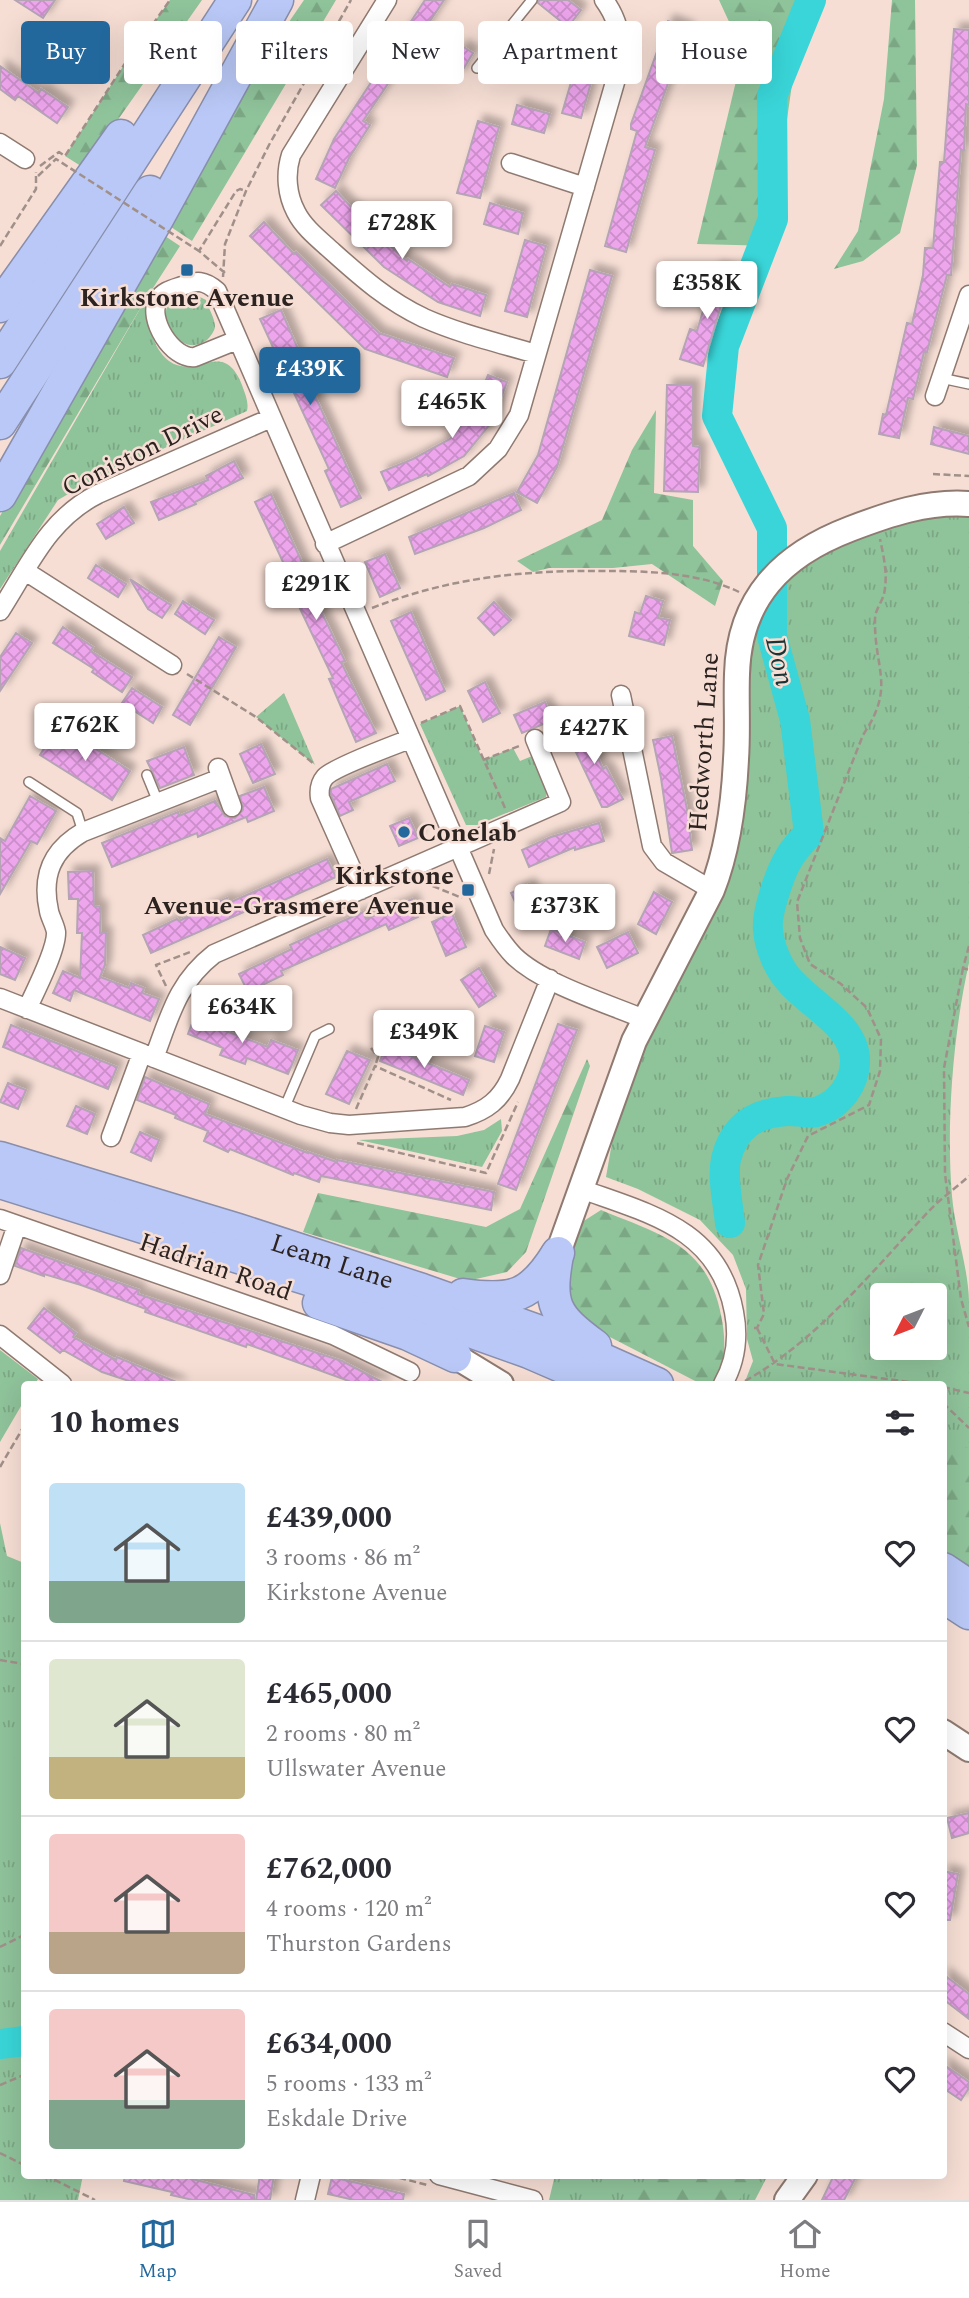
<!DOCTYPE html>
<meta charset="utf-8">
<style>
body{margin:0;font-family:Spectral,serif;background:#f7f7f7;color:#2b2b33;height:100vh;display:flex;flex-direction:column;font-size:26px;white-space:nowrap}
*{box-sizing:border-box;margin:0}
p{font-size:23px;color:#7c7c81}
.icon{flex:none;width:38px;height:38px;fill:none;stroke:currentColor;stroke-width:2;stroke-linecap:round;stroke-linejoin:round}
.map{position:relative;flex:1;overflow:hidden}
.drawer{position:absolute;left:21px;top:1381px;width:926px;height:798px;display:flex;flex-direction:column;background:#fff;border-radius:7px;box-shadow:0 7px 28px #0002}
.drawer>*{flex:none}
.top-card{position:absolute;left:21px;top:21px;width:928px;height:63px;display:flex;gap:14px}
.needle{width:46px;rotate:228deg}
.buttons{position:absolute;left:870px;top:1283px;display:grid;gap:14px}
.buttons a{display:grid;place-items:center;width:77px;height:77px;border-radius:7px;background:#fff;box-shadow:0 7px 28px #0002;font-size:35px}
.price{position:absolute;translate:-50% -60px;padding:0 16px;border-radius:7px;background:#fff;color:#222;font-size:23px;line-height:46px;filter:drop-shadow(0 2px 4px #0008)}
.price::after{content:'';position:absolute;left:50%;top:42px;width:21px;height:16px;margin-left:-10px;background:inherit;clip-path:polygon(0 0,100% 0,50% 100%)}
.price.on{background:#23689d;color:#fff}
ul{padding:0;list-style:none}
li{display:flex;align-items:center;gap:21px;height:175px;padding:0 28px}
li+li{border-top:2px solid #e1e1e2}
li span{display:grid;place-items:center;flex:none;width:196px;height:140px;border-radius:7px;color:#555}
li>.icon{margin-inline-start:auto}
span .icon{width:84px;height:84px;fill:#fffc;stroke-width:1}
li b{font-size:30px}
h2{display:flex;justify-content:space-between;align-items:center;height:84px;padding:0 28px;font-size:30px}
.chip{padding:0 24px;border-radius:7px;background:#fff;box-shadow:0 7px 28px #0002;font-size:24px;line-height:63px}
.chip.on{background:#23689d;color:#fff}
.tabs{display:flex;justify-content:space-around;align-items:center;height:98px;border-top:2px solid #e1e1e2;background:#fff;font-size:19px;color:#7c7c81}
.tabs a{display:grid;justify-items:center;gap:4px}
.tabs .on{color:#23689d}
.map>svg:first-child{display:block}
.grass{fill:url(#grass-tufts);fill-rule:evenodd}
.forest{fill:url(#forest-firs)}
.garden{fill:#8fc39a}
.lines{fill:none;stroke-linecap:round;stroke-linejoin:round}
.river{stroke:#39d5d8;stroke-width:30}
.building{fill:url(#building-cross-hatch);stroke:#b4a4b4;stroke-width:2;filter:url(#shadow)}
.lane-casing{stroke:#8f7a71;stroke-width:12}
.street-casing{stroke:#8f7a71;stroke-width:21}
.secondary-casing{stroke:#8f7a71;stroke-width:28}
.highway-casing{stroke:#888eab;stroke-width:35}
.path{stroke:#a19089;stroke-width:2.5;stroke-dasharray:7 3.5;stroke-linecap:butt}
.lane{stroke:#fff;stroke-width:9}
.street{stroke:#fff;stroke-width:18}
.secondary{stroke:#fff;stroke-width:24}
.highway{stroke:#b9c8f6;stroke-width:32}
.path-bridge{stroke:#a19089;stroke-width:2.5;stroke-dasharray:7 3.5;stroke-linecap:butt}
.poi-dot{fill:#23689d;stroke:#f6ded4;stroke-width:2.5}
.labels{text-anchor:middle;stroke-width:5;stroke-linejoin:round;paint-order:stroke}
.poi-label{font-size:26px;font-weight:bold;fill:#2c2320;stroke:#f6ded4}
.street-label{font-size:26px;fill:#2c2320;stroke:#f6ded4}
.water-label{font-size:28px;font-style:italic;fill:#1a3334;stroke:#f6ded4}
</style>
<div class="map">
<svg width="969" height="2200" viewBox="0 0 969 2200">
<defs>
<pattern id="grass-tufts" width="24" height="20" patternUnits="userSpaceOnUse" patternTransform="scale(1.75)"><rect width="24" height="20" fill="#8fc39a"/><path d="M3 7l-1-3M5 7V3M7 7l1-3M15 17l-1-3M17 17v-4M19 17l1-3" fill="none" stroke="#7ca784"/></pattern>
<pattern id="forest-firs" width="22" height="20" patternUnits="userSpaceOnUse" patternTransform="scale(1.75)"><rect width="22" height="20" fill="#8fc39a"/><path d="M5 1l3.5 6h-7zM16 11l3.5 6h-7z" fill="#7ca784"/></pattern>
<pattern id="building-cross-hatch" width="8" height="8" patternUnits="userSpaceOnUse" patternTransform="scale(1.75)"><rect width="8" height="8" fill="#eda5ec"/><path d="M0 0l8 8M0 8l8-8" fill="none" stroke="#cb8eca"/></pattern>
<filter id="shadow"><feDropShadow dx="6" dy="-6" stdDeviation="3.5" flood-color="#0004"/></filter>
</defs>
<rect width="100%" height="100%" fill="#f6ded4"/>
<path class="grass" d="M188,291l18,9c2,7 9,19 9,26 0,5 -5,11 -8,14 -30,23 -65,-38 -19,-49z
M144,302c5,20 7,45 25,59 28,20 54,-24 73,24 3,9 7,17 5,26l-160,72 -29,17 -58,89v-38z
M940,515l29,1v447c-16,70 -23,162 -17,233 3,35 16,70 17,105 0,88 0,177 0,266l-26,-18v-165h-199l9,-23 -6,-22 -1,-50 -13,-34 -33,-35 -62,-31 -32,-12 8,-46 42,-111 59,-115 41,-286c6,-9 12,-19 19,-27 41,-46 107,-65 165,-77zM882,1295h52v53h-52z
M284,693l31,72 -59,-48z
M460,706l23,54 30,-12 7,13 12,-5 16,29 -2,12 -69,28h-11l-46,-101z
M501,1119l1,12 -20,36 -123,-27 98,-4 27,-6z
M0,1350l38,29 -3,5h-11v17l-24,41z
M0,1523l7,33 17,7v612h59l-5,25h-78z
M555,2175h213l-13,25h-206z"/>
<path class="forest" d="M170,0h32l-118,168 -19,-12 59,-91z
M304,0h32l-144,241 -24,-16 86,-152z
M719,0h79l5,7 -34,239 -72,-2 46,-192z
M892,0h23l2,165 -17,68 -37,28 -29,8 24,-38 26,-132z
M162,234l18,12 -36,56 -144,243v-29z
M656,410l-2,83 39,7v46l30,35 -8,25 -63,-42 -39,4h-64l-16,4 -16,-11 85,-41 30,-70z
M587,1059l3,7 -64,186 -19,20 -40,9 -164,-49 15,-39 168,34 34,-18z
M601,1210c60,25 106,34 120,105 5,23 5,47 -5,69h-15l-126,-65 -13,-47 17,-48z
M943,1439l26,9v115l-10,-3 -16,-11z
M24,2011v36l-24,11v-37z
M650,2175h108l-19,25h-111z"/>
<path class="garden" d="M0,1730l24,45v53l-24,14z"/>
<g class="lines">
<path class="river" d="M730,1223c-2,-20 -8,-45 -4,-64 8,-33 29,-46 61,-48 10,-1 23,4 32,0 21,-7 35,-27 36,-48 2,-36 -43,-57 -64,-81 -12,-12 -22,-35 -23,-53 -2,-15 12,-57 21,-71 5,-9 13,-17 20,-25l-14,-113 -23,-84v-108l-55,-112 7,-70 49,-127 -1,-123 39,-96
M0,2044l24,-3"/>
</g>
<path class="building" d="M15,0h40l-12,18z
M425,0h19l-81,121 7,4 -21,33 -14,30 -19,-9 18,-40z
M539,0h29l13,10 -13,17 -30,-24z
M668,21l20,7 -43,119 10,3 -29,102 -21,-6 32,-115 -6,-2v-5z
M954,29l15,1v75l-3,-1 -2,46h-3l-10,125h-4l-20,77h-3l-11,47 -5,-1 -9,40 -20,-4 4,-20 3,1 21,-92 5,1 11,-49 2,-27h8l7,-86h4z
M578,41l20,4 -6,34 -11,39 -19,-5 10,-34z
M512,42l21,8 -4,13 -22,-8z
M462,46l11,7 -14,23 -12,-8z
M0,66l39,27 2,-4 27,18 -11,16 -39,-27 -3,4 -15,-11z
M517,105l33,9 -6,19 -32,-9z
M478,121l21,6 -19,71 -23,-5z
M336,191l38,40 33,30 1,-2 42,28 2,-3 34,11 -6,21 -42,-14 -54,-35 -63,-62z
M490,203l33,10 -5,21 -34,-10z
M264,222l30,32 2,-2 83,81 75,25 -7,19 -82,-28 -115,-113z
M525,240l21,6 -19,71 -22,-6z
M716,268l15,4 -28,94 -23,-7 10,-30 7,2z
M590,270l22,6 -55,191 -20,36 -20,-11 21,-37z
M281,310l17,39 -3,2 66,147 -20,9 -16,-36 4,-2 -69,-150z
M488,375l19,7 -15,40 -28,34 -36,20 -1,-2 -38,16 -8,-18 32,-13 37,-20 25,-31z
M667,385h26v61l7,1 -2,45 -34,-1z
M934,427l35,9v18l-38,-10z
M234,461l9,17 -48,24 1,2 -37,16 -8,-18 57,-22 -2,-4z
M514,493l7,17 -37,18 -69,26 -6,-17z
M271,494l34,75 -3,2 43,90 -4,1 35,71 -20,9 -27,-63 4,-1 -40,-84 4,-2 -42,-90z
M124,507l10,16 -28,16 -9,-15z
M385,554l15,34 -20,9 -15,-35z
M96,565l30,19 -8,13 -30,-19z
M130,579l41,26 -9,13 -14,-9z
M646,596l17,5 -5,17 12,2 -6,25 -35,-9 6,-24 5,2z
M183,601l31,19 -9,14 -30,-20z
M494,602l17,18 -17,15 -16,-17z
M411,612l34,79 -19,9 -35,-79z
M63,627l30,20 -2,4 41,26 -10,15 -30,-20 2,-3 -41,-26z
M16,633l16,10 -32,48v-34z
M219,637l17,10 -46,78 -17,-10z
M485,682l15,31 -17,9 -15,-31z
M132,688l30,19 -9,16 -31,-20z
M545,702l8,18 -31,13 -8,-18z
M582,721l21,48 3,-2 17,32 -16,8h-5l-37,-78z
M59,725l71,46 -18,29 -72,-45z
M672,736l15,73 5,41 -20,3 -11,-75 -8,-38z
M261,744l14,30 -22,9 -13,-29z
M184,747l10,28 -34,13 -13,-27z
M387,764l8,17 -46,21 4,8 -13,6 -9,-21v-6z
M264,787l10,24 -26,11 -2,-5 -48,20 -1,-4 -85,34 -10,-24 76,-31 1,4 36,-15 10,15 10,2 8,-8 -3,-14z
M30,796l26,15 -19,33 -6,-3 -31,53v-56l5,3z
M409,818l9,20 -19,8 -9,-20z
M599,823l5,18 -29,9v-3l-46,20 -7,-17 29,-13z
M327,859l9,18 -79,35 -2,-5 -104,46 -8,-18 34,-16 2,2 48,-23 2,5z
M93,871l1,35 7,1 -1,26h6l-1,32 -5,12 29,11 2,-5 13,5 -2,5 17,6 -9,22 -76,-31 -4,11 -17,-8 10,-22 17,7 2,-45h-5l1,-34h-9l-1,-27z
M529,884l13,29 -18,8 -13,-28z
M654,892l18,10 -16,32 -18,-10z
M412,899l6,18 -29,13 -3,-6 -105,47 2,4 -35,17 -9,-18 53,-25 -2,-4 35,-16 38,-17 3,7z
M452,913l14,34 -20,9 -14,-34z
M551,929l34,13 -6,17 -34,-13z
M628,932l10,21 -31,15 -10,-21z
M0,947l25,11 -10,22 -15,-6z
M479,968l17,28 -17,11 -18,-27z
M197,1010l22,8 -4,9 53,20 3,-7 27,10 -10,24 -41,-16 -2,6 -25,-9 3,-7 -35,-14z
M558,1024l19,6 -61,160 -18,-6z
M11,1025l106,42 -9,22 -105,-42z
M485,1026l19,6 -10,30 -19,-6z
M386,1046l83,34 -6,15 -83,-34z
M347,1051l23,9 -21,44 -23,-10z
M145,1077l64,27 -4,10 103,39v-1l29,10v-2l157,32 -3,18 -170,-34 -2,6 -25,-9 -1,2 -63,-26 -2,3 -24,-11 4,-10 -33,-13 1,-3 -39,-15z
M8,1083l18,7 -8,19 -18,-7z
M76,1106l19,8 -8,20 -20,-8z
M140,1132l19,8 -8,21 -20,-9z
M21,1248l118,42 -1,4 204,67 44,23h-38l1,-3 -102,-37 -1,3 -101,-35 1,-3 -65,-24 -37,-11v2l-29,-10z
M44,1308l32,25 -3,4 43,23 1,-3 64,27h-43l-36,-12 -39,-22 -3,3 -32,-25z
M969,1813v20l-17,5 -5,-20z
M943,1871l15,3 -8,46h-7z
M943,1974l26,20v25l-26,-20z
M943,2064l26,18v6l-8,12 -18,-12z
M125,2175h52l77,20v5h-61l-22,-5 1,-3 -48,-11z
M260,2175h14l-4,25h-14z
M834,2175h23l-13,25h-22z
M332,2177l72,17 -1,6h-49l-26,-6z"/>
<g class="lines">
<defs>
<path id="lane" d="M477,68l55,-68
M941,378l28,6
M147,775l11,27
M29,782l48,31 6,19
M284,1109l31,-73 14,-7"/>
<path id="street" d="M387,0l-96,155c-6,19 -4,40 5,57 8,16 24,28 37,40 29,26 55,49 91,66 36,16 75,25 112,36
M0,143l25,16
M511,163l74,24
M237,340l-42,17c-23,3 -48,-39 -37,-57 5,-9 15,-11 24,-14 15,-6 22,-6 35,5l277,639c6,9 12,18 20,26 29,28 92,47 130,63
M935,396l34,-101
M325,544l144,-68 29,-27 21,-34 101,-350c3,-23 -2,-46 -16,-65
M25,571l147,94
M0,611c29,-45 48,-92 98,-117l173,-76
M621,695l31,151 12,16 48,28
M218,768l14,39
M361,890l-41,-92c-1,-7 -1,-14 5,-21 8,-9 69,-32 85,-38
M0,998l301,117 29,8 19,2 116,-8c22,-7 35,-17 45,-38l40,-100
M27,1009c8,-17 30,-60 29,-77 -1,-7 -6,-15 -7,-21 -8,-36 3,-61 34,-79l138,-54
M154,1058c16,-42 23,-75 60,-104l347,-152 -26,-63
M111,1137l31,-84
M581,1189c69,25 138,40 153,123 5,26 2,49 -11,72
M0,1219l333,116 77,37
M0,1275l17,-50
M0,1335l62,49
M943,2032l26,17
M439,2175l94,25
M305,2200l6,-25"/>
<path id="secondary" d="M558,1253l76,-212 78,-151c16,-41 22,-87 24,-131 2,-28 0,-57 1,-85 2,-76 45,-119 113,-145 39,-15 77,-28 119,-25
M455,1356l46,28
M943,1732l26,17
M787,2200l18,-25"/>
<g id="highway">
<path d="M0,306l121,-170"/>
<path d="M0,362l235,-362"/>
<path d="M0,423l150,-231"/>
<path d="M0,495l157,-276 120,-219"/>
<path id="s1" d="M0,1158l238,72 184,60 121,43 114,51"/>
<path d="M0,1182l442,139 87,31 74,32"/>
<path d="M557,1255c-9,50 -3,61 38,91"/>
<path d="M463,1295c50,7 68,2 95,-42"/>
<path d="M319,1303l89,31 47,22"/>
<path d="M943,1569l26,17"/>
<path d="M943,1596l26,17"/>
</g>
</defs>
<use href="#lane" class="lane-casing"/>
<use href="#street" class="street-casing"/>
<use href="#secondary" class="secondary-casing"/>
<use href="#highway" class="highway-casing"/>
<path class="path" d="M40,166l19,-14 6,4 59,-91 46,-65
M0,246l36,-57v-17
M225,273l-26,-22 37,-60 4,-2 6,2
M223,277l2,-33 21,-53 23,-46 82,-145
M933,474l36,2
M372,608c79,-31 152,-38 236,-37 43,0 92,2 131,21
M187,674l69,43 57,46
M421,723l39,-17 45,102
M483,760l36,-14
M489,874l5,-25
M423,882l39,16
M969,946l-6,22 6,2
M963,968l-19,100 1,106 16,125 8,28
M166,986l-10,-21 34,-13
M371,1048l7,9 -3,9
M356,1109l19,-43 76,34
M357,1143l129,30 32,-71
M754,1328h3l7,-14 -6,-49 29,-86 21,-43 61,-31 11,-34 1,-32 -14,-31 -26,-24 -31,-20 -10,-26 -3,-36 66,-167c33,-49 11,-65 12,-116 0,-9 7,-17 9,-25 4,-19 0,-36 -4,-55
M757,1328l18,36 149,20
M745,1381c73,-41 127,-110 184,-170 11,-12 27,-23 40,-35
M922,1383l8,1
M943,1387l26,6
M943,1403l26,25
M0,1467l24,-41
M0,1660l24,4
M0,1947l24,-12
M0,2085l24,-10
M0,2153l24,12
M45,2175l50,25
M389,2175l38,10"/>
<use href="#lane" class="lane"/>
<use href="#street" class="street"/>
<use href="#secondary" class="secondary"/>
<use href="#highway" class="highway"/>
<path class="path-bridge" d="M38,176l18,-17 143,92"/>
</g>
<g class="poi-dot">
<rect x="180" y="263" width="14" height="14" rx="3.5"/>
<circle cx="404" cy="832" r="7"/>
<rect x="461" y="883" width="14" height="14" rx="3.5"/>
</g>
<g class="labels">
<g class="poi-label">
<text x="187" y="306">Kirkstone Avenue</text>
<text x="418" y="841" text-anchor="start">Conelab</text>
<text x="454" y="884" text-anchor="end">Kirkstone<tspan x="454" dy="30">Avenue-Grasmere Avenue</tspan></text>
</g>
<g class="street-label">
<text transform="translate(142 450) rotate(-26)" y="9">Coniston Drive</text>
<text transform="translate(703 742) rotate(-86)" y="9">Hedworth Lane</text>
<text dy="9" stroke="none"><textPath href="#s1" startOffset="348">Leam Lane</textPath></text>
<text transform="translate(216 1266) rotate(19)" y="9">Hadrian Road</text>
</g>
<g class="water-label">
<text transform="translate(781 661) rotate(77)" y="10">Don</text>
</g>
</g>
</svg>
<div class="buttons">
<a><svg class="needle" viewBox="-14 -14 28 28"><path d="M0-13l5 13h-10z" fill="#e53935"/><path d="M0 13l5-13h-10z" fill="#7c7c81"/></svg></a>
</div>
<b class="price" style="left:402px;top:261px">£728K</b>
<b class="price" style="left:707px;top:321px">£358K</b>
<b class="price on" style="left:310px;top:407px">£439K</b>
<b class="price" style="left:452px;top:440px">£465K</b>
<b class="price" style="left:316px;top:622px">£291K</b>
<b class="price" style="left:85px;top:763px">£762K</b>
<b class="price" style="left:594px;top:766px">£427K</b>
<b class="price" style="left:565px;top:944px">£373K</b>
<b class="price" style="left:242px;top:1045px">£634K</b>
<b class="price" style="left:424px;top:1070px">£349K</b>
<div class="top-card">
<a class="chip on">Buy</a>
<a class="chip">Rent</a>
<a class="chip">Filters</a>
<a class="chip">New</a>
<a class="chip">Apartment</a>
<a class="chip">House</a>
</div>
<section class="drawer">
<h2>10 homes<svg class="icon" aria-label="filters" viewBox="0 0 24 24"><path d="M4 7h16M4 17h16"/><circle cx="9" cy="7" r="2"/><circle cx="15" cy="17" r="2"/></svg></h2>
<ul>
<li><span style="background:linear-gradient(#bfe0f5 70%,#7fa58c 0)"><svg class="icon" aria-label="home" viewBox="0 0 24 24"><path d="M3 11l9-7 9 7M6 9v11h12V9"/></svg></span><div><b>£439,000</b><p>3 rooms · 86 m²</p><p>Kirkstone Avenue</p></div><svg class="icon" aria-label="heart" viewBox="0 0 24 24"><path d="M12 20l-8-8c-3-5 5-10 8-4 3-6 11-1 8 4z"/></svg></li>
<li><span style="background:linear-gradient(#dfe7d0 70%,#c2b280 0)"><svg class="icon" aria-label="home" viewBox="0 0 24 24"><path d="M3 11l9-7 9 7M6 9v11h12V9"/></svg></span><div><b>£465,000</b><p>2 rooms · 80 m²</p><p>Ullswater Avenue</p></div><svg class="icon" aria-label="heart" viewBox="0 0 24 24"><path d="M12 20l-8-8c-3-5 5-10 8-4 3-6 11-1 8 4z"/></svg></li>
<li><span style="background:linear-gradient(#f6c9c9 70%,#b9a48a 0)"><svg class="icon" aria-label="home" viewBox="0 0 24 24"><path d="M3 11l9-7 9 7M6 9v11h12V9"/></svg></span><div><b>£762,000</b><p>4 rooms · 120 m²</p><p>Thurston Gardens</p></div><svg class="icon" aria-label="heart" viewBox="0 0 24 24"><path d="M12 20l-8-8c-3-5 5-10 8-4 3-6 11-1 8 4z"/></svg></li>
<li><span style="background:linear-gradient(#f6c9c9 65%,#7fa58c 0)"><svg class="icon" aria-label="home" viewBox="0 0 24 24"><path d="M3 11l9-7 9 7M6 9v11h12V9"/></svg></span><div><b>£634,000</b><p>5 rooms · 133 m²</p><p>Eskdale Drive</p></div><svg class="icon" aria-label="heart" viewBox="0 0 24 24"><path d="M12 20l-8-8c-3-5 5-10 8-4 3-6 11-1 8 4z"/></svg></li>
</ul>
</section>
</div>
<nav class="tabs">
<a class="on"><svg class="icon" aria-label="map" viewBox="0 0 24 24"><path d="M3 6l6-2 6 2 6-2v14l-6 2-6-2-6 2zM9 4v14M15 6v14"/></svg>Map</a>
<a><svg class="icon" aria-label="saved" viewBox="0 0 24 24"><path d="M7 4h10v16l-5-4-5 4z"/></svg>Saved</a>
<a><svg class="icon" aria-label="home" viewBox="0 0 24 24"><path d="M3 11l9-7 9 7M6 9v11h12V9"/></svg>Home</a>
</nav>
